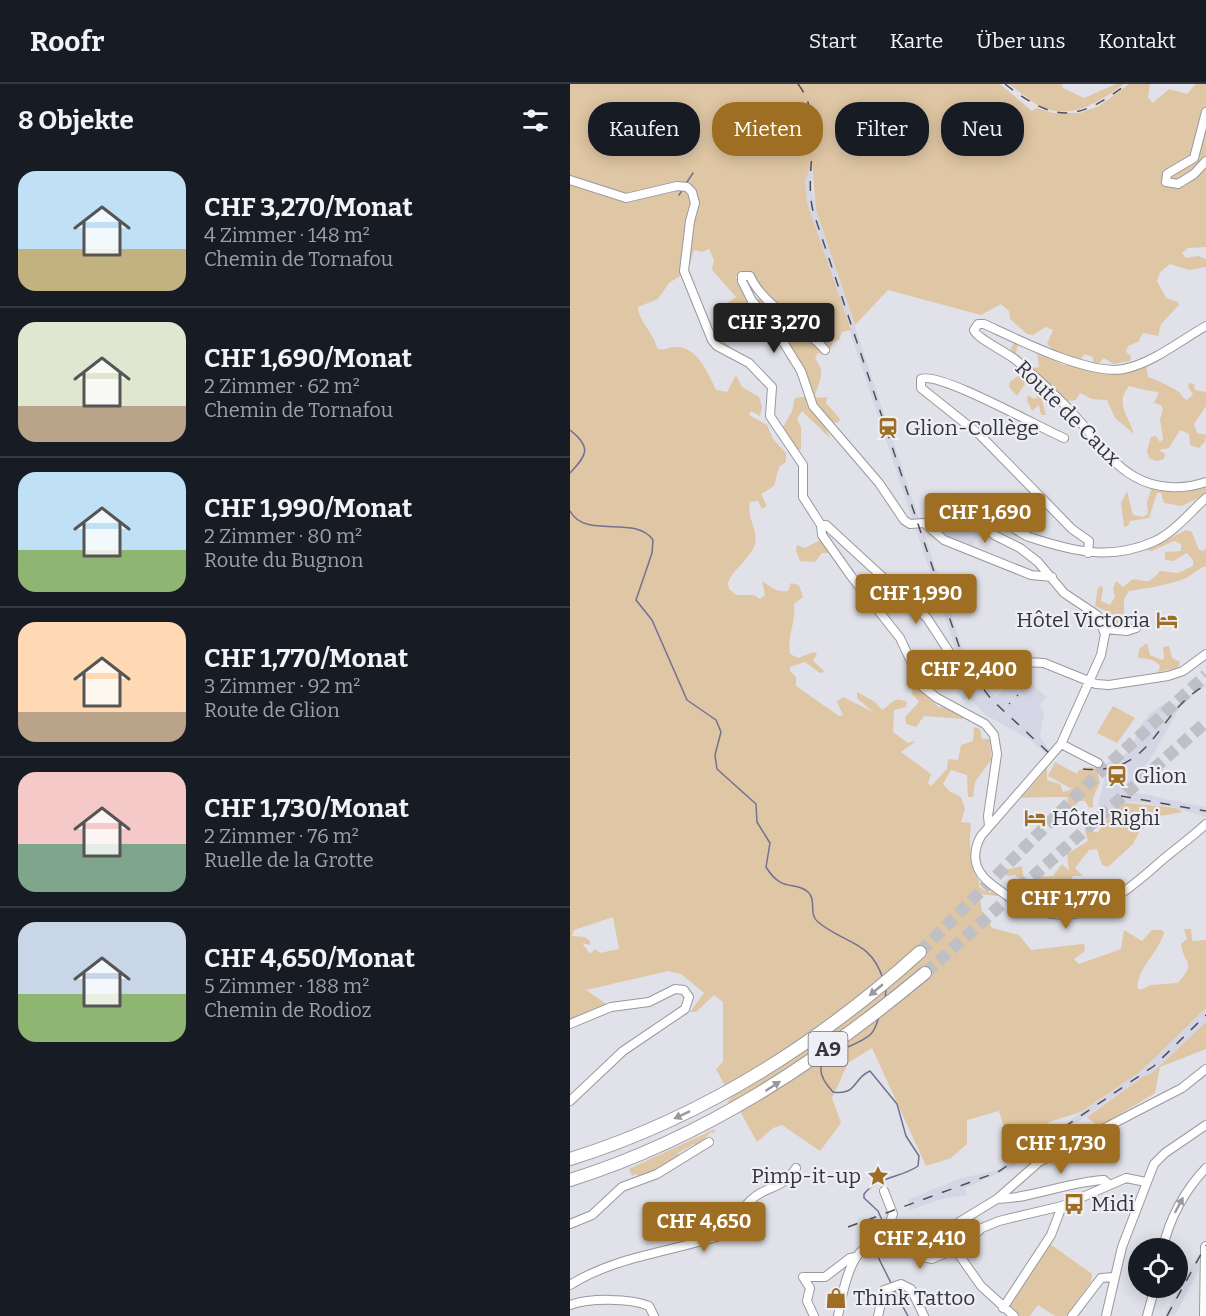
<!DOCTYPE html>
<html lang="de">
<meta charset="utf-8">
<style>
body{margin:0;font-family:Bitter,serif;background:#20242c;color:#f1f3f6;height:100vh;display:flex;flex-direction:column;font-size:22px;white-space:nowrap}
*{box-sizing:border-box;margin:0}
p{font-size:20px;color:#9ea1a6}
.icon{flex:none;width:33px;height:33px;fill:none;stroke:currentColor;stroke-width:2;stroke-linecap:round;stroke-linejoin:round}
.map{position:relative;flex:1;overflow:hidden}
.details{display:flex;flex-direction:column;background:#171b24;width:570px}
.details>*{flex:none}
.top-card{position:absolute;left:18px;top:18px;width:528px;height:54px;display:flex;gap:12px}
.controls{position:absolute;left:558px;top:1154px;display:grid;gap:12px}
.controls a{display:grid;place-items:center;width:60px;height:60px;border-radius:50%;background:#171b24;box-shadow:0 3px 15px #0003;font-size:30px}
.price{position:absolute;translate:-50% -51px;padding:0 14px;border-radius:6px;background:#9e6f22;color:#fff;font-size:20px;line-height:39px;filter:drop-shadow(0 2px 3px #0008)}
.price::after{content:'';position:absolute;left:50%;top:36px;width:18px;height:14px;margin-left:-9px;background:inherit;clip-path:polygon(0 0,100% 0,50% 100%)}
.price.current{background:#222;color:#fff}
ul{padding:0;list-style:none}
li{display:flex;align-items:center;gap:18px;height:150px;padding:0 18px}
li+li{border-top:2px solid #363941}
li span{display:grid;place-items:center;flex:none;width:168px;height:120px;border-radius:18px;color:#555}
li>.icon{margin-inline-start:auto}
span .icon{width:72px;height:72px;fill:#fffc;stroke-width:1}
li b{font-size:26px}
h2{display:flex;justify-content:space-between;align-items:center;height:72px;padding:0 18px;font-size:26px}
.tag{padding:0 21px;border-radius:24px;background:#171b24;box-shadow:0 3px 15px #0003;font-size:21px;line-height:54px}
.tag.current{background:#9e6f22;color:#fff}
header{display:flex;align-items:center;gap:36px;box-sizing:border-box;height:84px;padding:0 30px;background:#171b24;border-bottom:2px solid #363941}
header strong{font-size:28px}
nav{display:flex;gap:33px;margin-inline-start:auto;font-size:21px}
main{display:flex;flex:1;min-height:0}
.map>svg:first-child{display:block}
.built{fill:#d5d6e5}
.green{fill:#dfc6a4;fill-rule:evenodd}
.lines{fill:none;stroke-linecap:round;stroke-linejoin:round}
.stream{stroke:#717192;stroke-width:1.5}
.highway-tunnel{stroke:#bfbfc6;stroke-width:12;stroke-dasharray:12 6;stroke-linecap:butt}
.minor-casing{stroke:#9898a0;stroke-width:10}
.major-casing{stroke:#9898a0;stroke-width:12}
.highway-casing{stroke:#9898a0;stroke-width:14}
.minor{stroke:#fff;stroke-width:8}
.major{stroke:#fff;stroke-width:10}
.highway{stroke:#fff;stroke-width:12}
.rail{stroke:#505054;stroke-width:1.5;stroke-dasharray:10 10;stroke-linecap:butt}
.minor-bridge-casing{stroke:#9898a0;stroke-width:10;stroke-linecap:butt}
.minor-bridge{stroke:#fff;stroke-width:8}
.oneway{fill:#9a9a9c}
.labels{text-anchor:middle;stroke-width:4.5;stroke-linejoin:round;paint-order:stroke}
.shield{fill:#eeeef7;stroke:#6c6c71;stroke-width:1.5}
.shield-label{font-size:20px;font-weight:bold;fill:#353538}
.street-label{font-size:21px;fill:#353538;stroke:#eeeef7}
.poi-label{font-size:21px;fill:#353538;stroke:#eeeef7;text-anchor:start}
</style>
<header>
<strong>Roofr</strong>
<nav><a>Start</a><a>Karte</a><a>Über uns</a><a>Kontakt</a></nav>
</header>
<main>
<section class="details">
<h2>8 Objekte<svg class="icon" aria-label="filters" viewBox="0 0 24 24"><path d="M4 7h16M4 17h16"/><circle cx="9" cy="7" r="2"/><circle cx="15" cy="17" r="2"/></svg></h2>
<ul>
<li><span style="background:linear-gradient(#bfe0f5 65%,#c2b280 0)"><svg class="icon" aria-label="home" viewBox="0 0 24 24"><path d="M3 11l9-7 9 7M6 9v11h12V9"/></svg></span><div><b>CHF 3,270/Monat</b><p>4 Zimmer · 148 m²</p><p>Chemin de Tornafou</p></div></li>
<li><span style="background:linear-gradient(#dfe7d0 70%,#b9a48a 0)"><svg class="icon" aria-label="home" viewBox="0 0 24 24"><path d="M3 11l9-7 9 7M6 9v11h12V9"/></svg></span><div><b>CHF 1,690/Monat</b><p>2 Zimmer · 62 m²</p><p>Chemin de Tornafou</p></div></li>
<li><span style="background:linear-gradient(#bfe0f5 65%,#8fb573 0)"><svg class="icon" aria-label="home" viewBox="0 0 24 24"><path d="M3 11l9-7 9 7M6 9v11h12V9"/></svg></span><div><b>CHF 1,990/Monat</b><p>2 Zimmer · 80 m²</p><p>Route du Bugnon</p></div></li>
<li><span style="background:linear-gradient(#ffd9b3 75%,#b9a48a 0)"><svg class="icon" aria-label="home" viewBox="0 0 24 24"><path d="M3 11l9-7 9 7M6 9v11h12V9"/></svg></span><div><b>CHF 1,770/Monat</b><p>3 Zimmer · 92 m²</p><p>Route de Glion</p></div></li>
<li><span style="background:linear-gradient(#f6c9c9 60%,#7fa58c 0)"><svg class="icon" aria-label="home" viewBox="0 0 24 24"><path d="M3 11l9-7 9 7M6 9v11h12V9"/></svg></span><div><b>CHF 1,730/Monat</b><p>2 Zimmer · 76 m²</p><p>Ruelle de la Grotte</p></div></li>
<li><span style="background:linear-gradient(#c9d6e8 60%,#8fb573 0)"><svg class="icon" aria-label="home" viewBox="0 0 24 24"><path d="M3 11l9-7 9 7M6 9v11h12V9"/></svg></span><div><b>CHF 4,650/Monat</b><p>5 Zimmer · 188 m²</p><p>Chemin de Rodioz</p></div></li>
</ul>
</section>
<div class="map">
<svg width="636" height="1232" viewBox="0 0 636 1232">
<rect width="100%" height="100%" fill="#e1e1e9"/>
<path class="built" d="M242,78v28l4,20 151,452 7,12 22,23 24,-24 26,24 -7,9 5,6 -4,24 10,16 -3,3 -18,-16 -43,-24 -18,-18 -4,3 -8,-8 5,-7 -1,-23 -153,-459 -2,-22z
M384,408l32,28 -14,27 -38,-16z
M636,599v3l-23,16 -29,51 -26,38 78,16v10l-30,-9 -40,-6h-17l-8,11 -13,-7 7,-31 -23,-4 2,-4h15l30,-15 12,-27 8,-11 17,-12 11,3z
M636,924v14l-55,52 -7,2 -133,92 -46,20 2,7 -25,4 -32,11 -2,-10 50,-21 39,-9 144,-99z
M629,1169v17l-24,45 -11,1z"/>
<path class="green" d="M0,0h430l32,27 5,-3 16,5h27l19,-7 30,-22h21l-2,13 5,6 16,-14 18,5 9,-10h10v163l-18,1 -6,5 4,5 12,-2 8,3v8l-17,3 -19,-6 -10,8 -3,9 9,17 12,4 1,3 -18,19 -3,12 -15,-3 -5,9 -10,4 -2,6 5,4 -1,5 -17,3 -9,-6 -6,6h-5v-7l-8,-3 -9,10c24,14 44,8 70,1l2,12c6,2 29,12 32,16 2,3 4,6 7,7l6,-6 -5,-7 1,-4 5,1 1,6 11,2v14l-12,18 3,9 9,2 -1,7 -6,6 -9,-3 -1,-11 -9,-4 -11,18 -10,2 6,4 -1,5 -8,2 -7,-3 -2,-7 4,-14 5,-1 4,6 3,-3 -3,-20 3,-10 -2,-4 -7,-2 5,-11c-7,0 -22,-4 -30,-6 -15,18 1,32 5,48l-19,-16 -8,-18 -15,-1 -12,-6 -4,7 -9,1c-8,-6 -8,-13 -20,-10l-5,9 4,15h-5l-2,-10 -7,6 -5,-11 1,-5 6,4 3,-1 -4,-16 -6,-1 -10,15 -8,-9 1,-5 8,-6 10,-1 4,-5 -22,-20 4,-7 4,1 -2,9 19,15 4,-1 -2,-15 27,13h6l-23,-21 6,-14 -7,-3 -13,8 -6,-1 -17,-15 -1,-8 -8,-7 -20,11 -93,-25 -33,35 -39,-115 -4,-47 -7,18 2,22 44,127 -9,2 -3,8 -6,2 -5,12 -10,-1 -3,5c11,15 5,21 0,37l2,3 10,-1 -1,6 14,16 -2,4 -8,-2 -5,5 5,12 -28,-27 -5,8 4,8v23l-5,-1 -14,-20 10,-18 3,-13 15,-2 -15,-28 -8,-9 -6,-27 7,-9 6,4 -44,-48 -10,-6 -5,4 21,23 5,-2 4,4 -14,10 -13,-5 1,9 -13,5 3,8 -7,5 1,7 8,6 -13,-3 -6,-12 5,-3 -4,-16 23,-16 -24,-27 2,-10 -5,-11 -7,3 -8,-2 -4,14h-7l-3,12 -11,7 -11,16 -20,8c0,14 16,26 19,41 7,4 10,-1 18,-1 22,-2 34,28 41,43l11,2 9,-17 6,12 17,10 3,10 -2,9 -9,-5 -2,4 18,10 6,14 13,14v9l-7,5 -5,19 -13,8 6,12 -5,3 -4,-8 -8,1c-4,15 9,29 5,42 -4,14 -23,26 -27,39l1,6 7,6h18l6,4 5,-4 -3,-14c8,6 16,12 26,10l3,-8 8,2 4,12 -9,7c2,19 -7,32 -4,50l8,4 16,-6 3,2 -4,7 12,11 -5,1 -15,-11 -15,5v4l6,6v9l43,30 4,-1 -6,-13 6,-5 30,15 -16,-14v-6l18,10 7,8c10,-6 12,-15 25,-8l-1,5 -12,3 -1,22 15,11 8,-2 -15,11 30,22 -3,9 3,3 16,-17 1,-10 10,1 3,-15 12,-4 1,-14 6,2 2,10h8l1,21 -16,22 -2,15h-5l-1,-22 -16,-5 -8,14 6,7 12,6 4,12 -4,13 10,1c-2,20 -2,42 8,58v6l10,6 6,-4 3,7 -19,-2 3,17 10,17 27,7 12,15 51,-6 3,1 -1,7 -10,7 5,5 42,-15 3,-19 18,11 10,-11h10l2,3c-8,23 -23,30 -27,54l3,3 11,-5 27,-2c19,-23 7,-15 3,-39l6,-5 -3,-10h7l1,12 14,-1v68l-65,63 -60,41 -29,9 -43,23 -10,-33 -32,9v24l-16,14 -25,8 -54,-118 -24,15 -16,35 9,25 -21,28 -38,-26 -9,3 -16,14 -22,-40 -8,1 4,-6 -15,-28 7,-7v-60l-9,-7 -18,17h-6l14,-19 -23,-19 -13,-3 -82,19 29,20 -45,16zM43,833l6,32 -19,4 -5,-4 -5,5 -8,-11 8,2v-4l-5,-4 -13,-1 2,-6z
M438,0h54l1,4 21,10 32,-14h8c-27,20 -57,39 -90,19 -9,-6 -18,-15 -26,-19z
M636,401v9l-24,12 -18,-3 -3,-10h-4l-8,25 -19,3 -2,5 -4,1 -3,-24 6,-12 6,24 10,2 5,-3 -1,-12 5,-15 24,5z
M616,446l6,2 7,18 5,1 2,-4v19c-10,3 -15,11 -25,14 -17,6 -34,8 -52,11l-5,8v24l9,2 5,-7 2,4 -8,6 -25,-1 5,-5 -5,-7 2,-3 4,2 -18,-8 3,-18 3,-2 2,2 -2,13 9,4 5,-8 -2,-9 3,-7 7,6 10,-8c17,3 15,5 27,-8l18,2 15,-7v-6l-6,-7 -14,8 -8,-1v-8l16,-1v-7l-7,-3 -22,10 -6,-1z
M250,456l9,13h-7l-7,9 -15,-1 -4,-10 1,-6 8,3z
M577,559l3,12 12,5 2,-2 -1,-11 6,-1 3,12 8,4 -2,6 -20,4 2,-6c-6,-8 -14,-7 -22,-8l1,-9z
M346,602l10,6 12,15 10,1 15,8v3l-39,-3 -8,11 -10,-3 -1,-7 14,-15 -7,-8 1,-6z
M543,622l22,12 -18,25 -20,-10z
M485,678l22,12 2,-4 13,-2 5,3 3,11 -7,16v9l-4,1 -4,-7h-7l-7,13 -10,1 -2,-7 9,-5 -1,-6c-15,0 -32,0 -46,1l26,-30v12l13,4 3,8 9,-3 -24,-13z
M549,718l57,6 7,4 -29,5 -5,8 -9,5 -7,14 -25,23 -6,-2 -5,-16 -8,1 -14,18 8,8h-10l-14,31 -12,-2 1,4 -6,1 -14,-13 -8,1 3,-7h-6l-6,-7 1,-2 6,4 2,-7 -5,-4 -8,1 -3,-6 18,-4 2,13 8,4 4,-6 17,-1 9,-12 7,7 -2,-17 21,-13 -3,-10 2,-7 7,8h4z
M636,938v27l-46,18 -5,26 -56,34 -12,-10 57,-41 7,-2z
M145,1045l-1,4 -3,-1 -15,15 -2,-3 -16,9 2,4 -21,14 -20,6 -3,-3 -4,2 -3,-7z
M480,1160l42,30 -1,8 -25,34h-11l-17,-11 -8,11h-10l-12,-9z"/>
<g class="lines">
<path class="stream" d="M117,98l6,-9
M109,111l4,-6
M0,346c22,17 17,25 0,43
M0,427c16,29 65,3 83,29l-1,13 -16,47 16,20 35,80 29,20 5,12 -6,23 2,14 39,35 1,18 13,21 -4,24c17,27 28,13 42,25 9,8 0,22 10,30 26,22 53,18 65,57
M315,915l1,-10
M301,1158l-4,-11 3,-8 12,-3 -4,-9 -14,-13v-4c15,-18 37,-16 54,-28l1,-10 -13,-20 -9,-32 -27,-33c-17,7 -13,25 -37,21 -37,-40 20,-40 38,-58 4,-4 6,-11 8,-17
M303,1163l18,36
M324,1206l14,26"/>
<path class="highway-tunnel" d="M350,868l174,-174 112,-103
M355,889l281,-251"/>
<defs>
<path id="minor" d="M636,28l-12,46 -27,16 -1,8 12,2 16,-10 12,-13
M0,96l56,18 51,-12 10,1 5,5 3,11 -5,18 -6,50 28,69 5,6 32,17 23,24 -2,29 33,49v32l18,28 1,10 29,41 49,62 23,49 14,11 48,26 9,11 3,19 -9,62 1,10
M636,242c-25,14 -53,37 -82,43 -35,7 -107,-30 -140,-45h-6l-4,6c2,8 34,23 43,31 21,18 42,37 60,57 19,21 33,45 58,59 21,12 48,13 71,5
M255,266c-21,-25 -63,-45 -75,-74h-8v5l10,20 17,18 32,52 12,35 66,77 25,37 6,4 14,-1 20,17 87,35 21,2
M494,354c-24,-10 -125,-67 -143,-59v9l59,47 92,94 17,12 -1,12
M636,414c-17,15 -31,34 -53,44 -44,19 -81,9 -124,-5 -11,-4 -26,-20 -37,-13l-2,5 4,6 26,13 18,14 26,31 33,22 8,19 -4,21 -40,89 -80,92c-10,18 -7,35 10,48 69,54 110,31 169,-22 15,-13 31,-24 46,-38
M251,441h5l101,93 30,46 9,5
M534,545l23,2 9,-3
M400,585l55,-7 19,1 52,21 13,1 59,-9 15,-5 23,-17
M491,660l37,19
M0,940l41,-17 38,-5 26,-13 9,1 5,7 -4,12 -62,42 -53,50
M427,1115c37,-1 70,-17 107,-19l6,5
M0,1140l22,-9 30,-28 35,-13 52,-32
M312,1158l11,-28 -9,-23
M593,1164c6,-29 22,-58 43,-80
M233,1193h22l25,-19 6,-1
M233,1193l7,11 -3,13 7,15
M0,1201c48,-30 103,-33 155,-51 13,-8 15,-24 26,-34 15,-15 30,-9 45,-32
M0,1221c19,-7 60,-7 79,1l5,10
M433,1224l48,-73 11,-29
M268,1232c6,-29 13,-83 54,-72 14,4 25,13 40,15l28,-12 22,-19 17,-7 63,-15 64,-28 20,4
M308,1232l6,-26 17,-6 10,5 13,27
M444,1232l-33,-30 -26,-37 -5,-3 -4,-16 51,-31 42,-37 143,-74 24,-19
M502,1232l29,-38 13,-1
M536,1232l16,-69 32,-83 11,-11 41,-28
M577,1232l8,-29"/>
<path id="major" d="M635,1232l1,-69"/>
<path id="highway" d="M0,1075c132,-41 248,-115 350,-207
M0,1096c134,-42 248,-118 355,-207"/>
</defs>
<use href="#minor" class="minor-casing"/>
<use href="#major" class="major-casing"/>
<use href="#highway" class="highway-casing"/>
<use href="#minor" class="minor"/>
<use href="#major" class="major"/>
<use href="#highway" class="highway"/>
<path class="rail" d="M228,0c28,35 5,87 15,127l152,453 26,35 58,54
M435,0c50,39 72,38 122,0
M447,611l1,1
M439,619l1,1
M513,685c72,7 71,-56 123,-84
M551,712l85,15
M278,1143l150,-55 156,-106 52,-51
M597,1232l39,-71"/>
<defs>
<path id="minor-bridge" d="M396,585h4"/>
</defs>
<use href="#minor-bridge" class="minor-bridge-casing"/>
<use href="#minor-bridge" class="minor-bridge"/>
</g>
<defs><path id="oneway-solid" d="M-6-.8H1V-3.2L6.5 0L1 3.2V.8H-6Z" transform="scale(1.5)"/></defs>
<g class="oneway">
<use href="#oneway-solid" transform="translate(306 906) rotate(140)"/>
<use href="#oneway-solid" transform="translate(203 1002) rotate(-33)"/>
<use href="#oneway-solid" transform="translate(112 1031) rotate(155)"/>
<use href="#oneway-solid" transform="translate(609 1121) rotate(-62)"/>
</g>
<defs>
<symbol id="station-bare" viewBox="-9 -9 18 18"><path d="M-3-6H3Q5-6 5-4V2Q5 4 3 4L4.5 6H3L1.5 4h-3L-3 6H-4.5L-3 4Q-5 4-5 2V-4Q-5-6-3-6ZM-3.5-4v3h7v-3ZM-3.5 1v1.5H-2V1ZM2 1v1.5H3.5V1Z" fill="#9e6f22" stroke="#eeeef7" stroke-width="2.5" paint-order="stroke"/></symbol>
<symbol id="hotel-bare" viewBox="-9 -9 18 18"><path d="M-6-4.5h1.5V1H6V5H4.5V3h-9V5H-6ZM-4 0a1.8 1.8 0 1 1 3.6 0ZM.5 0V-2.5h3Q6-2.5 6 0Z" fill="#9e6f22" stroke="#eeeef7" stroke-width="2.5" paint-order="stroke"/></symbol>
<symbol id="sight-bare" viewBox="-9 -9 18 18"><path d="M0-6L1.8-2.2L6-1.7L2.9 1.2L3.7 5.4L0 3.3L-3.7 5.4L-2.9 1.2L-6-1.7L-1.8-2.2Z" fill="#9e6f22" stroke="#eeeef7" stroke-width="2.5" paint-order="stroke"/></symbol>
<symbol id="bus-bare" viewBox="-9 -9 18 18"><path d="M-5-6H5V4H4V6H2V4H-2V6H-4V4H-5ZM-3.5-4V0h7V-4ZM-3.5 1.2v1.5H-2V1.2ZM2 1.2v1.5H3.5V1.2Z" fill="#9e6f22" stroke="#eeeef7" stroke-width="2.5" paint-order="stroke"/></symbol>
<symbol id="shop-bare" viewBox="-9 -9 18 18"><path d="M-5-2.5h2.3a2.7 3.5 0 0 1 5.4 0H5L5.5 6h-11ZM-1.5-2.5h3a1.5 2.3 0 0 0-3 0Z" fill="#9e6f22" stroke="#eeeef7" stroke-width="2.5" paint-order="stroke"/></symbol>
</defs>
<g fill-rule="evenodd">
<use href="#station-bare" x="303" y="329" width="30" height="30"/>
<use href="#hotel-bare" x="582" y="521" width="30" height="30"/>
<use href="#station-bare" x="532" y="677" width="30" height="30"/>
<use href="#hotel-bare" x="450" y="719" width="30" height="30"/>
<use href="#sight-bare" x="293" y="1077" width="30" height="30"/>
<use href="#bus-bare" x="489" y="1105" width="30" height="30"/>
<use href="#shop-bare" x="251" y="1199" width="30" height="30"/>
</g>
<g class="labels">
<rect class="shield" x="238.5" y="948" width="39" height="34" rx="4.5"/>
<g class="shield-label">
<text x="258" y="972">A9</text>
</g>
<g class="street-label">
<text transform="translate(498 329) rotate(45)" y="7">Route de Caux</text>
</g>
<g class="poi-label">
<text x="335" y="351">Glion-Collège</text>
<text x="580" y="543" text-anchor="end">Hôtel Victoria</text>
<text x="564" y="699">Glion</text>
<text x="482" y="741">Hôtel Righi</text>
<text x="291" y="1099" text-anchor="end">Pimp-it-up</text>
<text x="521" y="1127">Midi</text>
<text x="283" y="1221">Think Tattoo</text>
</g>
</g>
</svg>
<div class="controls">
<a><svg class="icon" aria-label="locate" viewBox="0 0 24 24"><circle cx="12" cy="12" r="6"/><path d="M12 2v4M12 18v4M2 12h4M18 12h4"/></svg></a>
</div>
<b class="price current" style="left:204px;top:270px">CHF 3,270</b>
<b class="price" style="left:415px;top:460px">CHF 1,690</b>
<b class="price" style="left:346px;top:541px">CHF 1,990</b>
<b class="price" style="left:399px;top:617px">CHF 2,400</b>
<b class="price" style="left:496px;top:846px">CHF 1,770</b>
<b class="price" style="left:491px;top:1091px">CHF 1,730</b>
<b class="price" style="left:134px;top:1169px">CHF 4,650</b>
<b class="price" style="left:350px;top:1186px">CHF 2,410</b>
<div class="top-card">
<a class="tag">Kaufen</a>
<a class="tag current">Mieten</a>
<a class="tag">Filter</a>
<a class="tag">Neu</a>
</div>
</div>
</main>
